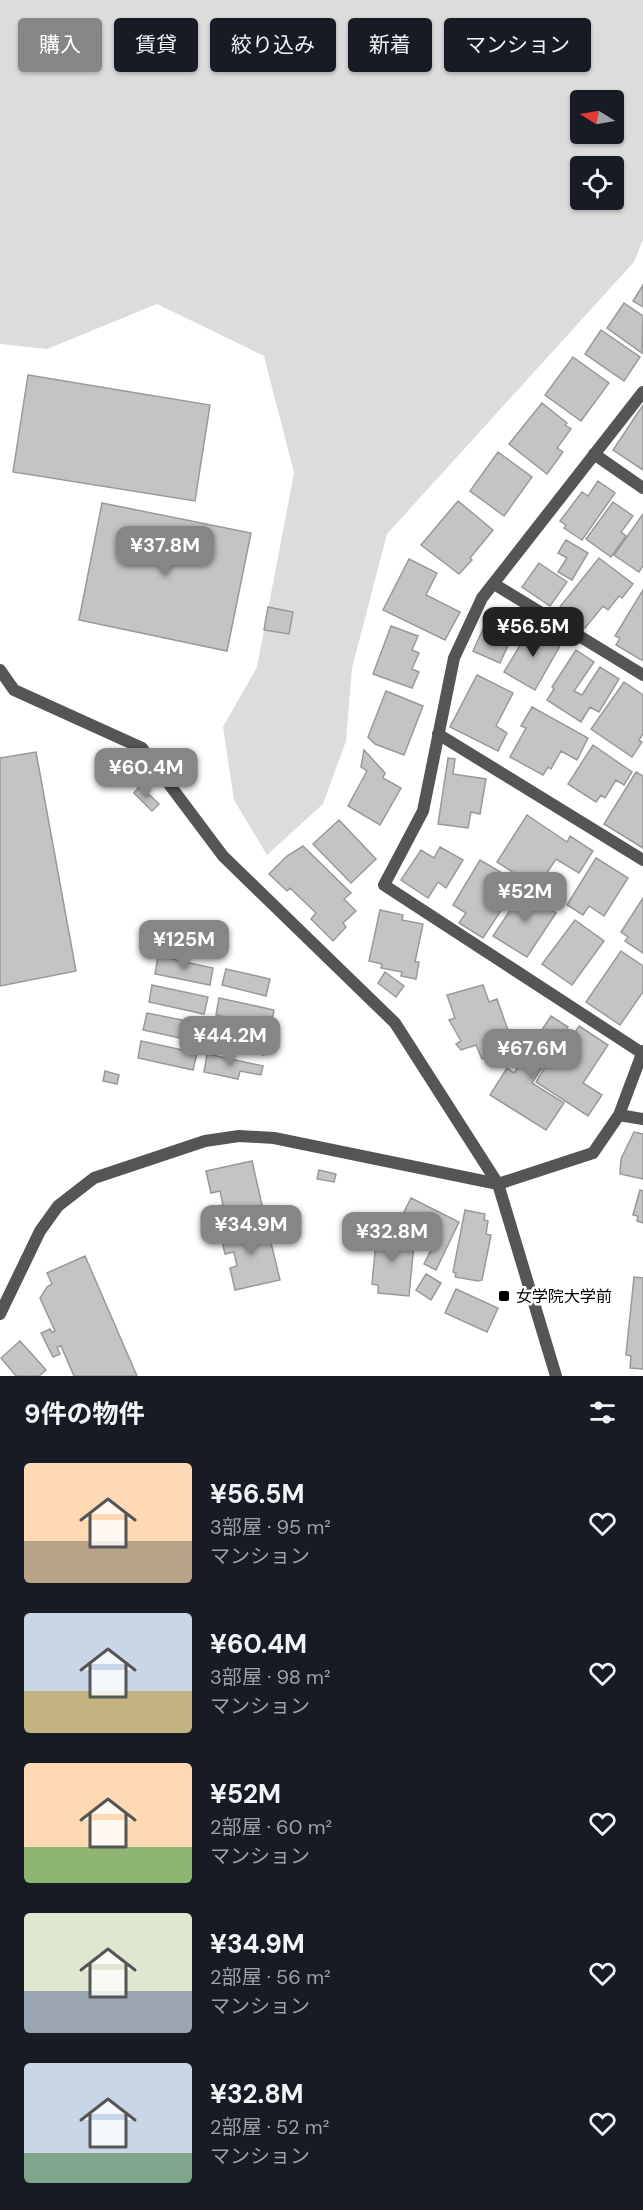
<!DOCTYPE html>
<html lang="ja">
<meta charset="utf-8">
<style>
body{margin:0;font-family:"DM Sans","Noto Sans JP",sans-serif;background:#20242c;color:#f1f3f6;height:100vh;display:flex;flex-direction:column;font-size:22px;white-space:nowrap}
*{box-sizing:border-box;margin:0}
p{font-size:20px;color:#9ea1a6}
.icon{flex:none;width:33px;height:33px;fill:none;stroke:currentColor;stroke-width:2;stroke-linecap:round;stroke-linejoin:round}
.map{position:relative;height:1376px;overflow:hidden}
.sheet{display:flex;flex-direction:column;background:#171b24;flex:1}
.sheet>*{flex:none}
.banner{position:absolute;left:18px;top:18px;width:608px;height:54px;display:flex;gap:12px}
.needle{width:39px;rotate:281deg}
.fabs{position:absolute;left:570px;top:90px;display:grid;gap:12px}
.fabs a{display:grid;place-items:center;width:54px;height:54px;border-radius:6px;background:#171b24;box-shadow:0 2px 4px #0004;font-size:30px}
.price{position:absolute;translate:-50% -51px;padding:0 14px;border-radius:12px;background:#858687;color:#fff;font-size:20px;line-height:39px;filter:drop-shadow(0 2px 3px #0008)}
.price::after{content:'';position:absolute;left:50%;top:36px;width:18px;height:14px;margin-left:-9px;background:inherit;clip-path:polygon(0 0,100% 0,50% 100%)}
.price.selected{background:#222;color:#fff}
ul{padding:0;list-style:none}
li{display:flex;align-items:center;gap:18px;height:150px;padding:0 24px}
li span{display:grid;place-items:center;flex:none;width:168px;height:120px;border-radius:6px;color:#555}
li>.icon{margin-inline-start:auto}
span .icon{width:72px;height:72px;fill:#fffc;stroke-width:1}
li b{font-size:26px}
h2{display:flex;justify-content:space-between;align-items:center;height:72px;padding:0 24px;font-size:26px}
.chip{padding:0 21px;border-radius:6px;background:#171b24;box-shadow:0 2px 4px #0004;font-size:21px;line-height:54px}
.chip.selected{background:#858687;color:#fff}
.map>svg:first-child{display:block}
.green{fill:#dcdcdc;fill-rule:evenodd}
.building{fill:#c4c4c4;stroke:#999;stroke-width:1.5}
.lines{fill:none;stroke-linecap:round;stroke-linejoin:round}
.service{stroke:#555;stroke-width:12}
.minor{stroke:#555;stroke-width:12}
.tertiary{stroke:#555;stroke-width:12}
.poi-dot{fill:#000;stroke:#fff;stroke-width:2}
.labels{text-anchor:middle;stroke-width:5;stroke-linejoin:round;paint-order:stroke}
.poi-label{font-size:16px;fill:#000;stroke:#fff;text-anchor:start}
</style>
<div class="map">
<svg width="643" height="1376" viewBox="0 0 643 1376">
<rect width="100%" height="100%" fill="#fff"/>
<path class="green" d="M0,0h643v240l-9,22 -247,272 -35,134 -6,73 -23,63 -56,51 -33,-55 -11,-73 34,-60 37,-194 -30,-117 -107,-52 -110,45 -47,-5zM580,100h34v34h-34zM580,166h34v34h-34z"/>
<path class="building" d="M643,285v22l-10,-6z
M624,303l19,13 -1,37 -35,-25z
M601,330l39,27 -16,24 -39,-27z
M573,357l36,26 -28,38 -36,-26z
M28,375l182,30 -15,96 -182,-29z
M542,403l25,20 -2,2 6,4 -14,19 6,4 -16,22 -38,-30z
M643,405v65l-30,-20z
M498,452l34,25 -28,39 -34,-25z
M598,481l17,12 -33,47 -18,-12 2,-3 -6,-4 22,-29 6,4z
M458,501l35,29 -23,28 2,2 -13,14 -38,-29z
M613,502l20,14 -12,16 5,4 -15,21 -25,-18z
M102,503l149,30 -24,118 -148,-31z
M643,514v52l-4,6 -25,-17z
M566,540l22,13 -16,27 -14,-8 9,-14 -9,-5z
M599,558l34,26 -11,14 -3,-2 -11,14 -5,-4 -18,22 -26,-20z
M409,559l28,14 -11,22 34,17 -15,28 -62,-30z
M539,563l28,19 -17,24 -28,-19z
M643,590v71l-27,-16 4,-7 -5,-2z
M268,607l25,5 -4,22 -25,-4z
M489,616l27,12 -16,35 -27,-12z
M391,626l27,10 -6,14 7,3 -7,16 7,3 -7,16 -39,-14z
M531,627l30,17 -26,46 -31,-18z
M576,650l18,12 -20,29 8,4 18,-28 19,12 -20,33 -9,-5 -9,15 -34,-22 7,-11 -2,-2z
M477,675l36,18 -17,33 11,7 -9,18 -48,-24z
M624,682l19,13v39l-4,6 3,2 -10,15 -41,-28z
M386,691l37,15 -19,49 -29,-11 -7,-7z
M532,707l56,31 -11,22 -16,-9 -10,18 -3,-2 -5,8 -33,-18 16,-29 -5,-2z
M593,745l39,27 -8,13 -8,-5 -11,18 -4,-3 -5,7 -28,-18z
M364,750l21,23 -2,5 18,10 -21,37 -32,-19 19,-35 -6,-4z
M36,752l40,219 -76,15v-228z
M448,758l7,1 -2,15 33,5 -6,35 -9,-2 -3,16 -30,-4z
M636,772l7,4v72l-39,-24z
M140,786l19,18 -7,7 -18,-18z
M527,815l40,27 3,-6 23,15 -14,22 -23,-14 -19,29 -40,-26z
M339,820l37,39 -25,24 -38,-39z
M303,846l48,47 -7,6 12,12 -13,12 3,4 -13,14 -22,-22 5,-6 -26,-25 -3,3 -18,-17 18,-18z
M440,847l23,13 -17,28 -8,-6 -10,16 -27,-18 20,-30 13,8z
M596,858l32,20 -24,38 -15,-10 -6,9 -16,-10z
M480,860l39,23 -36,55 -24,-15 7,-10 -13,-8z
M525,888l26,17 -2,3 7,5 -29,44 -34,-21z
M643,898v55l-18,-12 3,-4 -7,-5z
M380,910l23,5 -1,5 21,4 -8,38h4l-3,17 -15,-3 1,-4 -21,-4 1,-4 -13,-3z
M575,920l29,21 -32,44 -30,-21z
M163,927l55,12 -3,17 -55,-11z
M621,951l22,15v26l-23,33 -34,-23z
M158,956l55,12 -3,17 -55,-11z
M226,969l44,10 -4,17 -44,-11z
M385,972l19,14 -8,11 -18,-14z
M152,985l56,12 -4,17 -55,-12z
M483,985l6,17 8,-3 13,37 -19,7 4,11 -13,5 -6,-14 -15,5 -5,-6 5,-3 -12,-21 6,-2 -8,-23z
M219,998l55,12 -3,17 -55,-12z
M147,1013l55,11 -3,18 -56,-12z
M551,1016l17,11 -36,56 32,20 -18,27 -56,-35 17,-27 7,5z
M212,1026l56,12 -4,17 -55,-12z
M579,1026l29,19 -25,38 19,12 -14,21 -52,-34 12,-20 6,4z
M141,1041l56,12 -4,17 -55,-12z
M207,1054l56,12 -2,9 -21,-4 -2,8 -34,-7z
M105,1071l14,4 -2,9 -14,-3z
M634,1132l9,2v45l-23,-5 1,-15z
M252,1161l13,57 -44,11 -6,-22 8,-2 -3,-14 -9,2 -5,-22z
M319,1170l17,4 -2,8 -17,-3z
M640,1190l3,1v32l-6,-2 1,-5 -5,-1z
M411,1198l48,24 -23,48 -12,-6 7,-14 -37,-18z
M465,1210l20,4 -1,6 4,1 -2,13 5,1 -9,45 -4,1 -23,-4 1,-4 -3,-1z
M378,1220l13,1 -2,20 25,3 -5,52 -31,-3v-8l-6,-1z
M266,1222l14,58 -45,10 -5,-22 7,-2 -3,-14 -9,2 -5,-22z
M85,1256l52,120h-63l-13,-30 -4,1 3,7 -7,3 -12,-24 9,-4 2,3 3,-1 -15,-33 7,-11 5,-3 -5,-11z
M426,1274l15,9 -10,17 -15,-10z
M634,1277l9,1v91l-13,-1 1,-12 -5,-1z
M456,1289l42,19 -11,24 -42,-19z
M20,1341l26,29 -7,6h-23l-15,-18z"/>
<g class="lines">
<path class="service" d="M0,670l14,20 128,58 81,108 172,167 103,161"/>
<path class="minor" d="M594,454l49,34
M494,584l149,91
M438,734l205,126
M642,1053l-258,-168 39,-74 31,-153 28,-60 161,-206
M619,1115l24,4
M498,1184l95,-31 26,-38 24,-64"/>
<path class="tertiary" d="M0,1314l40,-83 18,-25 36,-28 111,-37 34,-5 35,2 224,46 58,192"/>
</g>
<rect class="poi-dot" x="498" y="1290" width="12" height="12" rx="3"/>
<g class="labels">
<g class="poi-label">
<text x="516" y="1302">女学院大学前</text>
</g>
</g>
</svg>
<div class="fabs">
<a><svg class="needle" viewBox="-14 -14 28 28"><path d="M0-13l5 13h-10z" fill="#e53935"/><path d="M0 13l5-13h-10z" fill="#9ea1a6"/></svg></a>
<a><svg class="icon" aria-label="locate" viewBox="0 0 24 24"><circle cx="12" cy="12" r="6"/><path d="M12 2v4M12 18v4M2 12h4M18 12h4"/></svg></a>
</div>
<b class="price" style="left:165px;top:577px">¥37.8M</b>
<b class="price selected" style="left:533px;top:658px">¥56.5M</b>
<b class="price" style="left:146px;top:799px">¥60.4M</b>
<b class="price" style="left:525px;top:923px">¥52M</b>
<b class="price" style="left:184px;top:971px">¥125M</b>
<b class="price" style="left:230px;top:1067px">¥44.2M</b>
<b class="price" style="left:532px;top:1080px">¥67.6M</b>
<b class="price" style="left:251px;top:1256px">¥34.9M</b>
<b class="price" style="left:392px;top:1263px">¥32.8M</b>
<div class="banner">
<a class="chip selected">購入</a>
<a class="chip">賃貸</a>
<a class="chip">絞り込み</a>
<a class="chip">新着</a>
<a class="chip">マンション</a>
</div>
</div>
<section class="sheet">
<h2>9件の物件<svg class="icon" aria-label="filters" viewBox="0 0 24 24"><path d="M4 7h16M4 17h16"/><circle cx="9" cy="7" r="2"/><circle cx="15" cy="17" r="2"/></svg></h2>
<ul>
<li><span style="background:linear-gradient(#ffd9b3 65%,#b9a48a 0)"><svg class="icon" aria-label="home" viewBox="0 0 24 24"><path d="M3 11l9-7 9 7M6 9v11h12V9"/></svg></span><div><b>¥56.5M</b><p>3部屋 · 95 m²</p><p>マンション</p></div><svg class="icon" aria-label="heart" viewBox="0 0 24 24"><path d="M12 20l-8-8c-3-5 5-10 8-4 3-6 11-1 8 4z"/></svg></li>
<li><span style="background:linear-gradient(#c9d6e8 65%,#c2b280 0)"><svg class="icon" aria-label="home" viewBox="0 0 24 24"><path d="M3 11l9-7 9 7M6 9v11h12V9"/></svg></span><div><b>¥60.4M</b><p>3部屋 · 98 m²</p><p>マンション</p></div><svg class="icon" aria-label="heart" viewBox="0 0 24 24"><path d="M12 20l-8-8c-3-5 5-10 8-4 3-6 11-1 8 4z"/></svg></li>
<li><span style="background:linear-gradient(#ffd9b3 70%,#8fb573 0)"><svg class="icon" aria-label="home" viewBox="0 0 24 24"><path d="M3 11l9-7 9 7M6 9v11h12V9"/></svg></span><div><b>¥52M</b><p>2部屋 · 60 m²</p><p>マンション</p></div><svg class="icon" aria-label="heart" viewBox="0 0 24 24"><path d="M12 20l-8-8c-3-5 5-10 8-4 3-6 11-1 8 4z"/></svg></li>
<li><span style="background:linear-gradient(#dfe7d0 65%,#9aa5b1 0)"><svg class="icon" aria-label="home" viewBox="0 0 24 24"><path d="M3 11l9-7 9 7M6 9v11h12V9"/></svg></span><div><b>¥34.9M</b><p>2部屋 · 56 m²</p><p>マンション</p></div><svg class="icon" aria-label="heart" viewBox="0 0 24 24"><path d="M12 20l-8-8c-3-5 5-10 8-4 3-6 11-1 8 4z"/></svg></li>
<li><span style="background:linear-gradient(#c9d6e8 75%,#7fa58c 0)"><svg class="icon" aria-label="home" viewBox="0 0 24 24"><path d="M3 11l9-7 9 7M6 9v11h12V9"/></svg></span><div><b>¥32.8M</b><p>2部屋 · 52 m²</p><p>マンション</p></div><svg class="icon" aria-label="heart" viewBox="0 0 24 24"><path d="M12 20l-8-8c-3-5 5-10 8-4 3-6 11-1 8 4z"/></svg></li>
</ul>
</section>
